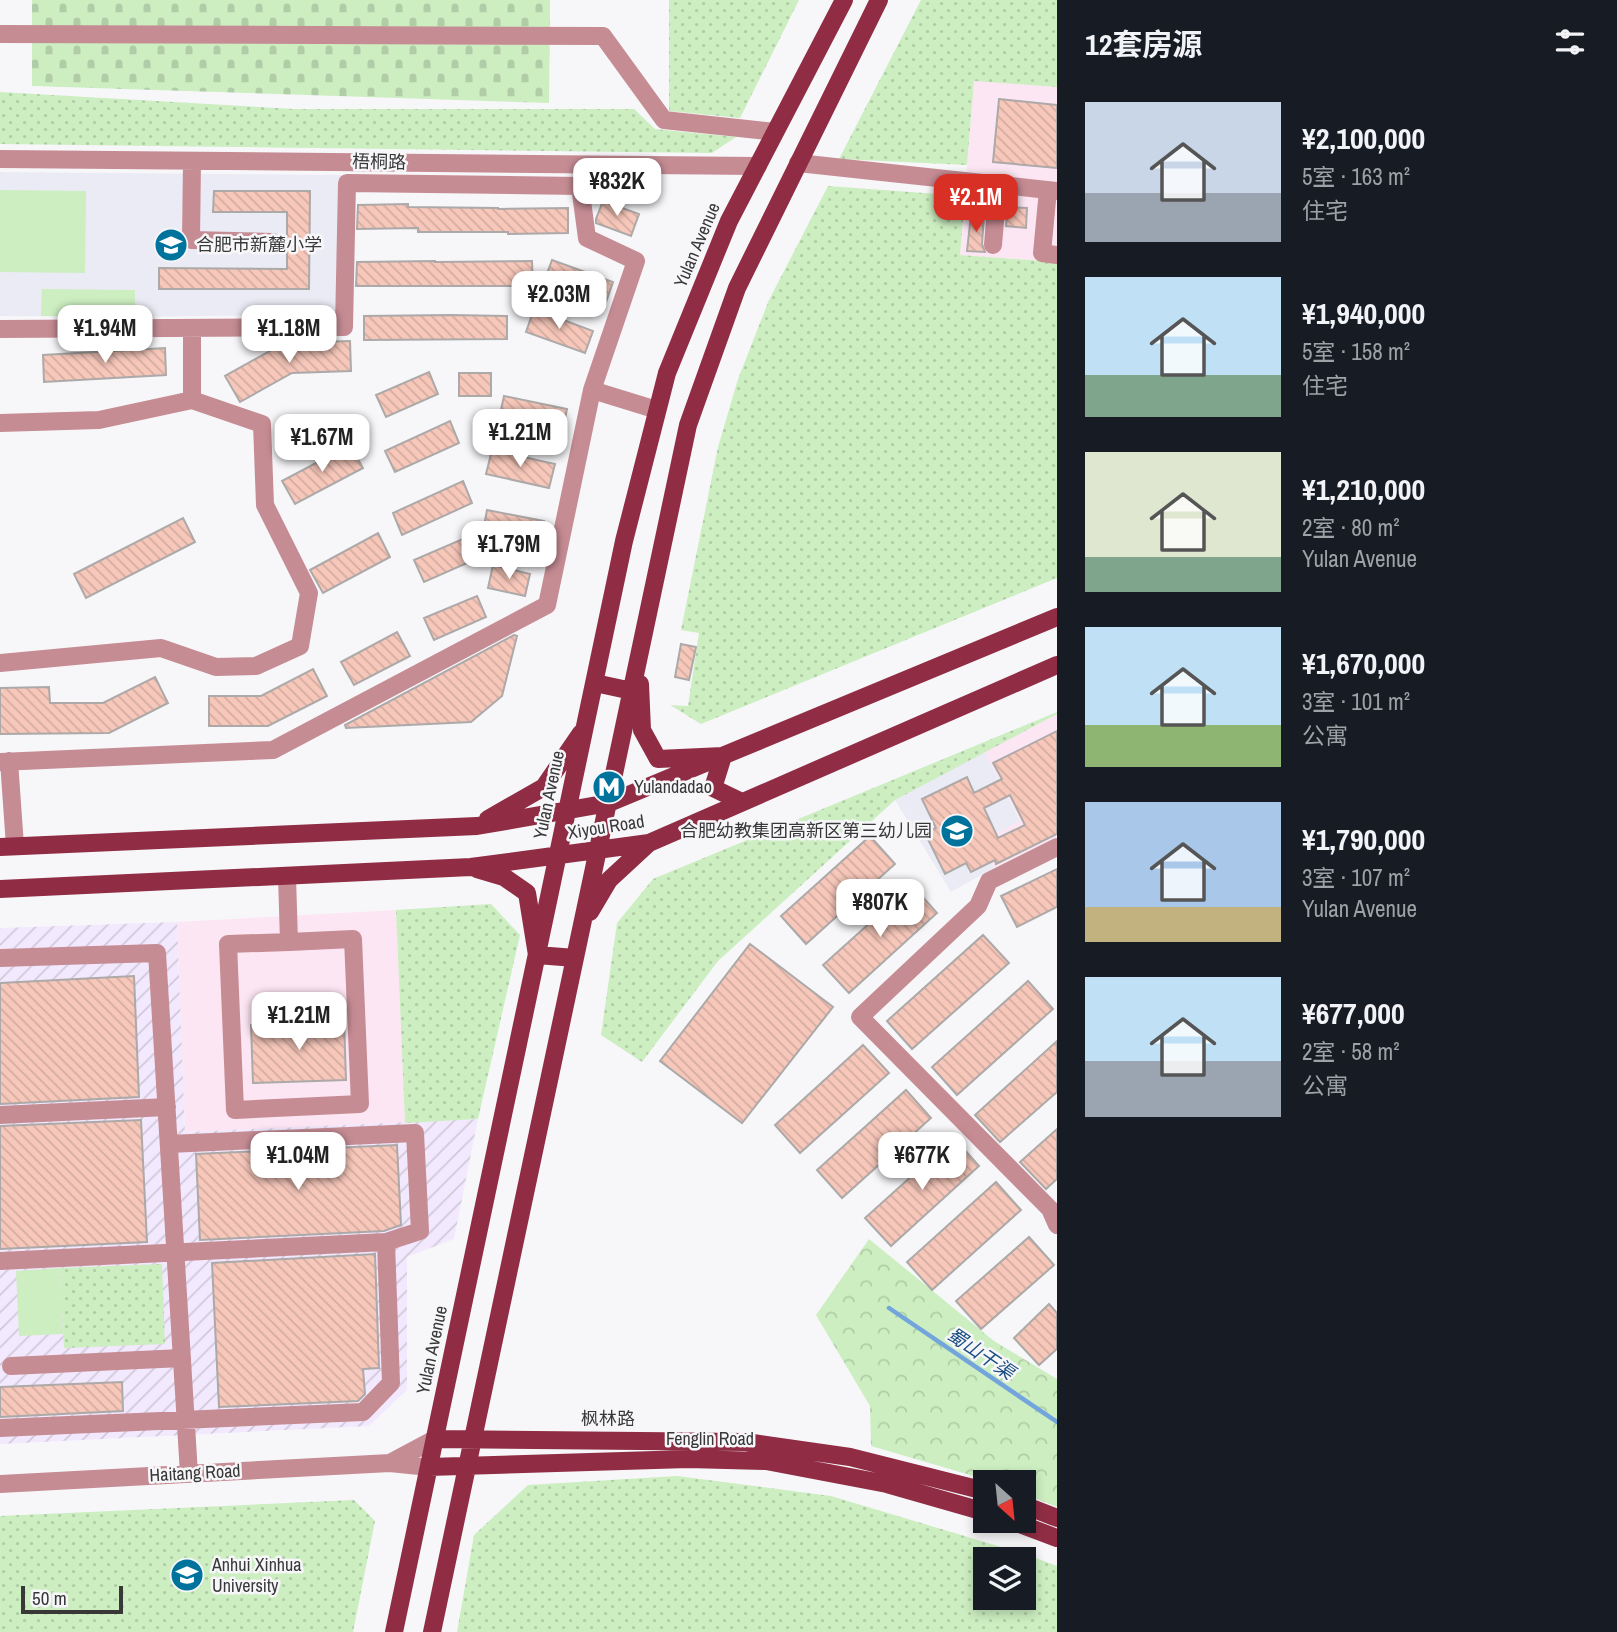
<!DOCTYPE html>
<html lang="zh">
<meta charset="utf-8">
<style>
body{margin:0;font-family:"Archivo Narrow","Noto Sans SC",sans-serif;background:#20242c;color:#f1f3f6;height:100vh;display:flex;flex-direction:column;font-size:26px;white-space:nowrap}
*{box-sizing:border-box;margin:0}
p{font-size:23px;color:#9ea1a6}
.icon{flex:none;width:38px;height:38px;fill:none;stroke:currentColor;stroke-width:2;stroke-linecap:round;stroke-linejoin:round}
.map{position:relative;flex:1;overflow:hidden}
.side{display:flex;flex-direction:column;background:#171b24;width:560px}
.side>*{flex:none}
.needle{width:46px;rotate:153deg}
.tools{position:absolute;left:973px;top:1470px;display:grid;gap:14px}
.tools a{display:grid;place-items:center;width:63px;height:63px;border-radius:0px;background:#171b24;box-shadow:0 4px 10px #0003;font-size:35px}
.scale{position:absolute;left:21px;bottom:18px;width:102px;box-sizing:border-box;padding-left:7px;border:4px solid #383839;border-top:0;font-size:19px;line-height:24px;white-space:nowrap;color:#383839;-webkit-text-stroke:5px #f7f7fa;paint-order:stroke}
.price{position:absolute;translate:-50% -60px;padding:0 16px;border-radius:14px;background:#fff;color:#222;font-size:23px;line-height:46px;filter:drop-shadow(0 2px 4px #0008)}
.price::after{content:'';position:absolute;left:50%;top:42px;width:21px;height:16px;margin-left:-10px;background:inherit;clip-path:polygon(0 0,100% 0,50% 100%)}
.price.selected{background:#d93025;color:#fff}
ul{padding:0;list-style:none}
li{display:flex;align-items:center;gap:21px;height:175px;padding:0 28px}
li span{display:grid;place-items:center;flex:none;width:196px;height:140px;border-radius:0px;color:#555}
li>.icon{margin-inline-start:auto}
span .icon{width:84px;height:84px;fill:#fffc;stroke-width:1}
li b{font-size:30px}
h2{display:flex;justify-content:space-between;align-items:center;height:84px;padding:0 28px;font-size:30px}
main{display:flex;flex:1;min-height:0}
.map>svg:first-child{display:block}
.commercial{fill:#fde6f3}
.industrial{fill:url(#industrial-furrows)}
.built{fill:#ebebf5}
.grass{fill:url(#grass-dots);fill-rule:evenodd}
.forest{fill:url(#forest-crowns)}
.cemetery{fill:url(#cemetery-stones)}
.pitch{fill:#cceec1}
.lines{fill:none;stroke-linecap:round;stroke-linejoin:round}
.stream{stroke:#73a5dc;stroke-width:4.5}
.building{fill:url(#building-back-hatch);stroke:#aca9a8;stroke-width:2;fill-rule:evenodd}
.minor{stroke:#c68c94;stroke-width:18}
.major{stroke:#902d45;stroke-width:18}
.labels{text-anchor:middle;stroke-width:5;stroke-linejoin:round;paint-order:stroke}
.street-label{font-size:18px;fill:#383839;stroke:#f7f7fa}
.poi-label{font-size:18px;fill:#383839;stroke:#f7f7fa;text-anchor:start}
.water-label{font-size:19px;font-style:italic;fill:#1b4f83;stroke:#f7f7fa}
</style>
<main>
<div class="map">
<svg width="1057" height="1632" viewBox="0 0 1057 1632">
<defs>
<pattern id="industrial-furrows" width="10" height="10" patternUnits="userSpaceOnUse" patternTransform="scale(1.75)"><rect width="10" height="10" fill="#f3e9fe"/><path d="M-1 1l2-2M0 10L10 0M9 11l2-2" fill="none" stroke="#d1c9da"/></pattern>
<pattern id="grass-dots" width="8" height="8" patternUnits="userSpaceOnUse" patternTransform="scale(1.75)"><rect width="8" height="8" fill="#cceec1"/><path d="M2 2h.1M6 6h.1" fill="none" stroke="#b0cda7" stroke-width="1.8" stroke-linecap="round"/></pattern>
<pattern id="forest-crowns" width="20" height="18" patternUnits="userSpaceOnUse" patternTransform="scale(1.75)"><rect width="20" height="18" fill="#cceec1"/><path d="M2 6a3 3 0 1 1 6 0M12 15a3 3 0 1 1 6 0" fill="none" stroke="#b0cda7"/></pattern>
<pattern id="cemetery-stones" width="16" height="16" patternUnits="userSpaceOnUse" patternTransform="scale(1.75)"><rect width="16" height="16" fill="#cceec1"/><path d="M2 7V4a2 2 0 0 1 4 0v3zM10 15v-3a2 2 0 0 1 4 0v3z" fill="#b0cda7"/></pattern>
<pattern id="building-back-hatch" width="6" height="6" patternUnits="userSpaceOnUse" patternTransform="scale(1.75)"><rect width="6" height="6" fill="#f7c7ba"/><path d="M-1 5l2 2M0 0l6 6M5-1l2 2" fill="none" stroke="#d4aca1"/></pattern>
</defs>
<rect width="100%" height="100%" fill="#f7f7fa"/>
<path class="commercial" d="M974,81l83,6v175l-97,-7z
M1057,714v123l-63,31 -12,-27 38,-21 -36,-69z
M396,910l9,213 -220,9 -8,-210z"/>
<path class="industrial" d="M177,922l8,210 293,-13 -24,120 -47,18v133l-38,36 -369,18v-516z"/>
<path class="built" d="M0,172l343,3 -3,139 -205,3 -135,-1z
M984,751l36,70 -38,20 12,27 -43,24 -56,-92z"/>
<path class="grass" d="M669,0h130l-59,118 -71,-7z
M921,0h136v87l-83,-6 -7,84 -128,-6z
M0,92l294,17h340l21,20 81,8 -24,16 -712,-9z
M828,186l137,10 -5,59 97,7v316l-356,146 -31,-19 18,1 11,-73 -18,-3 37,-183 20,-68 31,-79z
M1057,712v2l-162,86 -177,161 -76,101 -41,-27 16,-112 36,-44z
M491,904l29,31 -42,184 -73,4 -9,-213z
M162,1264l3,80 -101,4 -4,-80z
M677,1476l154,20 197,59 29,11v66h-600l17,-97 54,-50zM985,1559h39v39h-39z
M354,1500l21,21 -22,111h-353v-116z"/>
<path class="forest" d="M869,1239l125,102 63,38v128l-33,-13v-12h-30l-123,-36 -1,-40 -54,-91z"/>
<path class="cemetery" d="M32,0h518l-1,103 -517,-17z"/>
<path class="pitch" d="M0,190l86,1 -1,82 -85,-1z
M42,289l93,1v27l-94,-1z
M60,1268l3,66 -44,2 -3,-65z"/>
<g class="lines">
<path class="stream" d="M889,1308l168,114"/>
</g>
<path class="building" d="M999,99l58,6v63l-64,-6z
M214,191h96l-1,98h-150v-21l128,1v-57h-74z
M603,201l36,13 -8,22 -35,-13v-4z
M408,204v3l90,1v1l70,-1v25l-60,1v-2h-90v-4l-61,1 1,-24z
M1008,207l19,1 -1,20 -20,-2z
M971,215l13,1 -2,28 3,8 -18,-1z
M552,260l61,22 -8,23 -61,-23z
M435,261v1l97,-1 1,25h-177l1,-24z
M534,309l59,22 -8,22 -59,-21z
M450,315l57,1v23l-143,1v-24z
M350,341l1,30 -59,2 -52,29 -15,-26 59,-33z
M165,348l1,27 -122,7 -1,-27z
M429,372l9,22 -52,23 -10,-22z
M459,373h32v23h-32z
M504,396l63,13 -5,24 -63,-14z
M450,421l9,22 -64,29 -10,-21z
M350,445l13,23 -68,36 -13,-23z
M492,450l63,14 -6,24 -63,-14z
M463,481l9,22 -70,32 -9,-22z
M487,510l57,11 -6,24 -55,-13z
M183,518l12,24 -109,56 -12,-24z
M378,533l12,24 -67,36 -13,-23z
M465,538l9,22 -50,22 -10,-22z
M493,565l37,9 -5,22 -37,-8z
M477,596l9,21 -52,23 -10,-22z
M397,632l13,24 -56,29 -13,-23z
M514,635l3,1 -15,60 -31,26 -125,6 -1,-3z
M681,644l15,3 -7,33 -14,-3z
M313,669l14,27 -59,30h-59v-30h52z
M155,677l13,26 -59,30 -109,1v-46l49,-1 1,16h53z
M1057,731v103l-61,30 -1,-4 -24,12 -5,-9 -21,11 -20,-41 11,-5 -14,-29 45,-22 7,16 28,-14 -9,-16zM1010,795l15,30 -27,13 -14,-30z
M870,836l25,28 -89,80 -25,-28z
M1057,869v38l-40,20 -16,-31z
M912,885l25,28 -88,80 -26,-28z
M983,935l26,28 -97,86 -25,-28z
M750,944l83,63 -91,116 -82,-62z
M134,976l5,121 -139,7v-121z
M1028,981l25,28 -96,86 -25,-28z
M344,1021l2,59 -93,3 -2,-58z
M1057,1041v51l-57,50 -25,-27z
M863,1045l26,28 -89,80 -25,-28z
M906,1090l25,28 -89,80 -25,-28z
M141,1120l6,122 -147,7v-123z
M1057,1129v50l-11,10 -26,-27z
M954,1138l25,28 -88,80 -26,-28z
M397,1145l4,80 -17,6 -184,9 -4,-86z
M996,1182l25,28 -89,80 -25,-28z
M1029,1237l25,28 -73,64 -25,-28z
M375,1254l4,114 -16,1 2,25 -7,7 -139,6 -7,-144z
M1049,1304l8,9v36l-18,16 -25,-27z
M122,1382l1,29 -123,6v-30z"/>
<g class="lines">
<path class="minor" d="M0,34l603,2 61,84 111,12
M0,159l758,7
M192,161l-1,79 82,2
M798,163l259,28
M1048,190l-6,63 15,2
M993,245l5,-60
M0,329l344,-2 3,-144 233,3 7,52 49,23 -44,129 -45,215 -274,145 -273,12
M592,390l65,20
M0,423l99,-3 93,-20v-72
M0,663l161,-15 55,19 40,-1 44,-20 9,-53 -44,-88 -3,-81 -70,-24
M9,761l6,85
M1057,847l-68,34 -11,25 -118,111 190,192 7,16
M287,876l2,66 -61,2 7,166 125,-6 -7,-165 -64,3
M0,958l157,-5 32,521
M0,1115l167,-8
M169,1144l246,-11 5,98 -34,11
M0,1261l386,-19 5,141 -28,29 -363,16
M11,1366l171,-8
M390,1463l45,-24
M0,1484l390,-21 39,4"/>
<path class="major" d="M595,683l37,8
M640,684l2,46 16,29 65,-3 -10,32 29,14
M488,819l56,-32 37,-54
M0,847l477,-21 132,-23 448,-186
M477,869l27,8 23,16 10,62 38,3
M0,889l471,-22 178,-24 408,-178
M590,912l19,-32 40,-37
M435,1439l311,3 104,15 135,34
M429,1467l259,-8 78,2 121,23 98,28
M1024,1505l33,13
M1012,1521l45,17
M394,1632l230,-1091 43,-168 62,-152 115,-221
M432,1632l256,-1207 49,-137 142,-288"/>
</g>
<defs>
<symbol id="school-disc" viewBox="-11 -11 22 22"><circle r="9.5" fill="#00739d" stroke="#f7f7fa"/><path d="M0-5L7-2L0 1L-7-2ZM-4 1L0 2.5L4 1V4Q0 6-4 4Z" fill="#fff"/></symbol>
<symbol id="metro-disc" viewBox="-11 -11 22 22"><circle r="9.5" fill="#00739d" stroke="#f7f7fa"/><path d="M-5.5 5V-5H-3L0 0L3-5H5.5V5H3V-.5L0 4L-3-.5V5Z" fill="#fff"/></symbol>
<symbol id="university-disc" viewBox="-11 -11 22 22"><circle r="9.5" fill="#00739d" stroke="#f7f7fa"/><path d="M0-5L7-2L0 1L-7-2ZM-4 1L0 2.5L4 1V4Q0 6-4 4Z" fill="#fff"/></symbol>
</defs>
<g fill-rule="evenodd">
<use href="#school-disc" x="152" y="226" width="38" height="38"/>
<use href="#metro-disc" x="590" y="768" width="38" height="38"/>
<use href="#school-disc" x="938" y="812" width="38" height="38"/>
<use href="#university-disc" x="168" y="1556" width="38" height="38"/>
</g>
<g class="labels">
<g class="street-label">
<text transform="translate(379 162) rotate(1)" y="6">梧桐路</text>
<text transform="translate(697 245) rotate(-67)" y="6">Yulan Avenue</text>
<text transform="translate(549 795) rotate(-78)" y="6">Yulan Avenue</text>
<text transform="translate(606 827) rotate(-9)" y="6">Xiyou Road</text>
<text transform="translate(432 1350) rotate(-78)" y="6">Yulan Avenue</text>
<text x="608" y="1425">枫林路</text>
<text x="710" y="1445">Fenglin Road</text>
<text transform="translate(195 1473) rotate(-3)" y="6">Haitang Road</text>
</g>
<g class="poi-label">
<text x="196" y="251">合肥市新麓小学</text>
<text x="634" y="793">Yulandadao</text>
<text x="932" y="837" text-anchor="end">合肥幼教集团高新区第三幼儿园</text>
<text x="212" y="1571">Anhui Xinhua<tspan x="212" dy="21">University</tspan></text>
</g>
<g class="water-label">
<text transform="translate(981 1353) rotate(34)" y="7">蜀山干渠</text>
</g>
</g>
</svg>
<div class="tools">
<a><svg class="needle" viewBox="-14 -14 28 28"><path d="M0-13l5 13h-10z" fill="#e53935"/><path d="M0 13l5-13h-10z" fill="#9ea1a6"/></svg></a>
<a><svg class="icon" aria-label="layers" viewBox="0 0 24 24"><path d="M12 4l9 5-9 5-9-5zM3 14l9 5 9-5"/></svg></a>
</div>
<div class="scale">50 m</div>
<b class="price" style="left:617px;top:218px">¥832K</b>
<b class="price selected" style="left:976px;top:234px">¥2.1M</b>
<b class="price" style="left:559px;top:331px">¥2.03M</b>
<b class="price" style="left:105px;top:365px">¥1.94M</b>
<b class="price" style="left:289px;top:365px">¥1.18M</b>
<b class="price" style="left:520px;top:469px">¥1.21M</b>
<b class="price" style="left:322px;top:474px">¥1.67M</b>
<b class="price" style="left:509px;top:581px">¥1.79M</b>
<b class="price" style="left:880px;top:939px">¥807K</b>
<b class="price" style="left:299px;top:1052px">¥1.21M</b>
<b class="price" style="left:298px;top:1192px">¥1.04M</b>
<b class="price" style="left:922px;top:1192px">¥677K</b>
</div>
<section class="side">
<h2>12套房源<svg class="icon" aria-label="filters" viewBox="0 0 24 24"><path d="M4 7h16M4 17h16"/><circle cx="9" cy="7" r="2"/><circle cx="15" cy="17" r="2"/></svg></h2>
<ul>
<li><span style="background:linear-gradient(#c9d6e8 65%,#9aa5b1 0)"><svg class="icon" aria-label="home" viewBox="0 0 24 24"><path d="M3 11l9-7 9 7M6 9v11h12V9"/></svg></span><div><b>¥2,100,000</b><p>5室 · 163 m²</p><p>住宅</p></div></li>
<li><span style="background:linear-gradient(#bfe0f5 70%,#7fa58c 0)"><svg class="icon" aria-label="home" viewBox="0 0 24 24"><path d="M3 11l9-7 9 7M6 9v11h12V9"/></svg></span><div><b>¥1,940,000</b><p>5室 · 158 m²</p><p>住宅</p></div></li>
<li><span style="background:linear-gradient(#dfe7d0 75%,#7fa58c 0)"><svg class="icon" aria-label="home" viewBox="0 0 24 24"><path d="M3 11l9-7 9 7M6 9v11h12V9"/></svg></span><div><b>¥1,210,000</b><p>2室 · 80 m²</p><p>Yulan Avenue</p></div></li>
<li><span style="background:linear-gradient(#bfe0f5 70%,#8fb573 0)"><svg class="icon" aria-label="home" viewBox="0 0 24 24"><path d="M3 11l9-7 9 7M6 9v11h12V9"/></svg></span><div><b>¥1,670,000</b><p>3室 · 101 m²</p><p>公寓</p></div></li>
<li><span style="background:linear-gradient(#a9c7e8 75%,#c2b280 0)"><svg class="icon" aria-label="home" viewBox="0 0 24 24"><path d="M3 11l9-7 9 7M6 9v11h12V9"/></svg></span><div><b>¥1,790,000</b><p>3室 · 107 m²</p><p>Yulan Avenue</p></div></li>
<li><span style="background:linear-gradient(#bfe0f5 60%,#9aa5b1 0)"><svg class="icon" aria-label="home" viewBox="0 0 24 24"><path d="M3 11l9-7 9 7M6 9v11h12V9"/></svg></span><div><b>¥677,000</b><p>2室 · 58 m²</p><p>公寓</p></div></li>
</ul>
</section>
</main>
